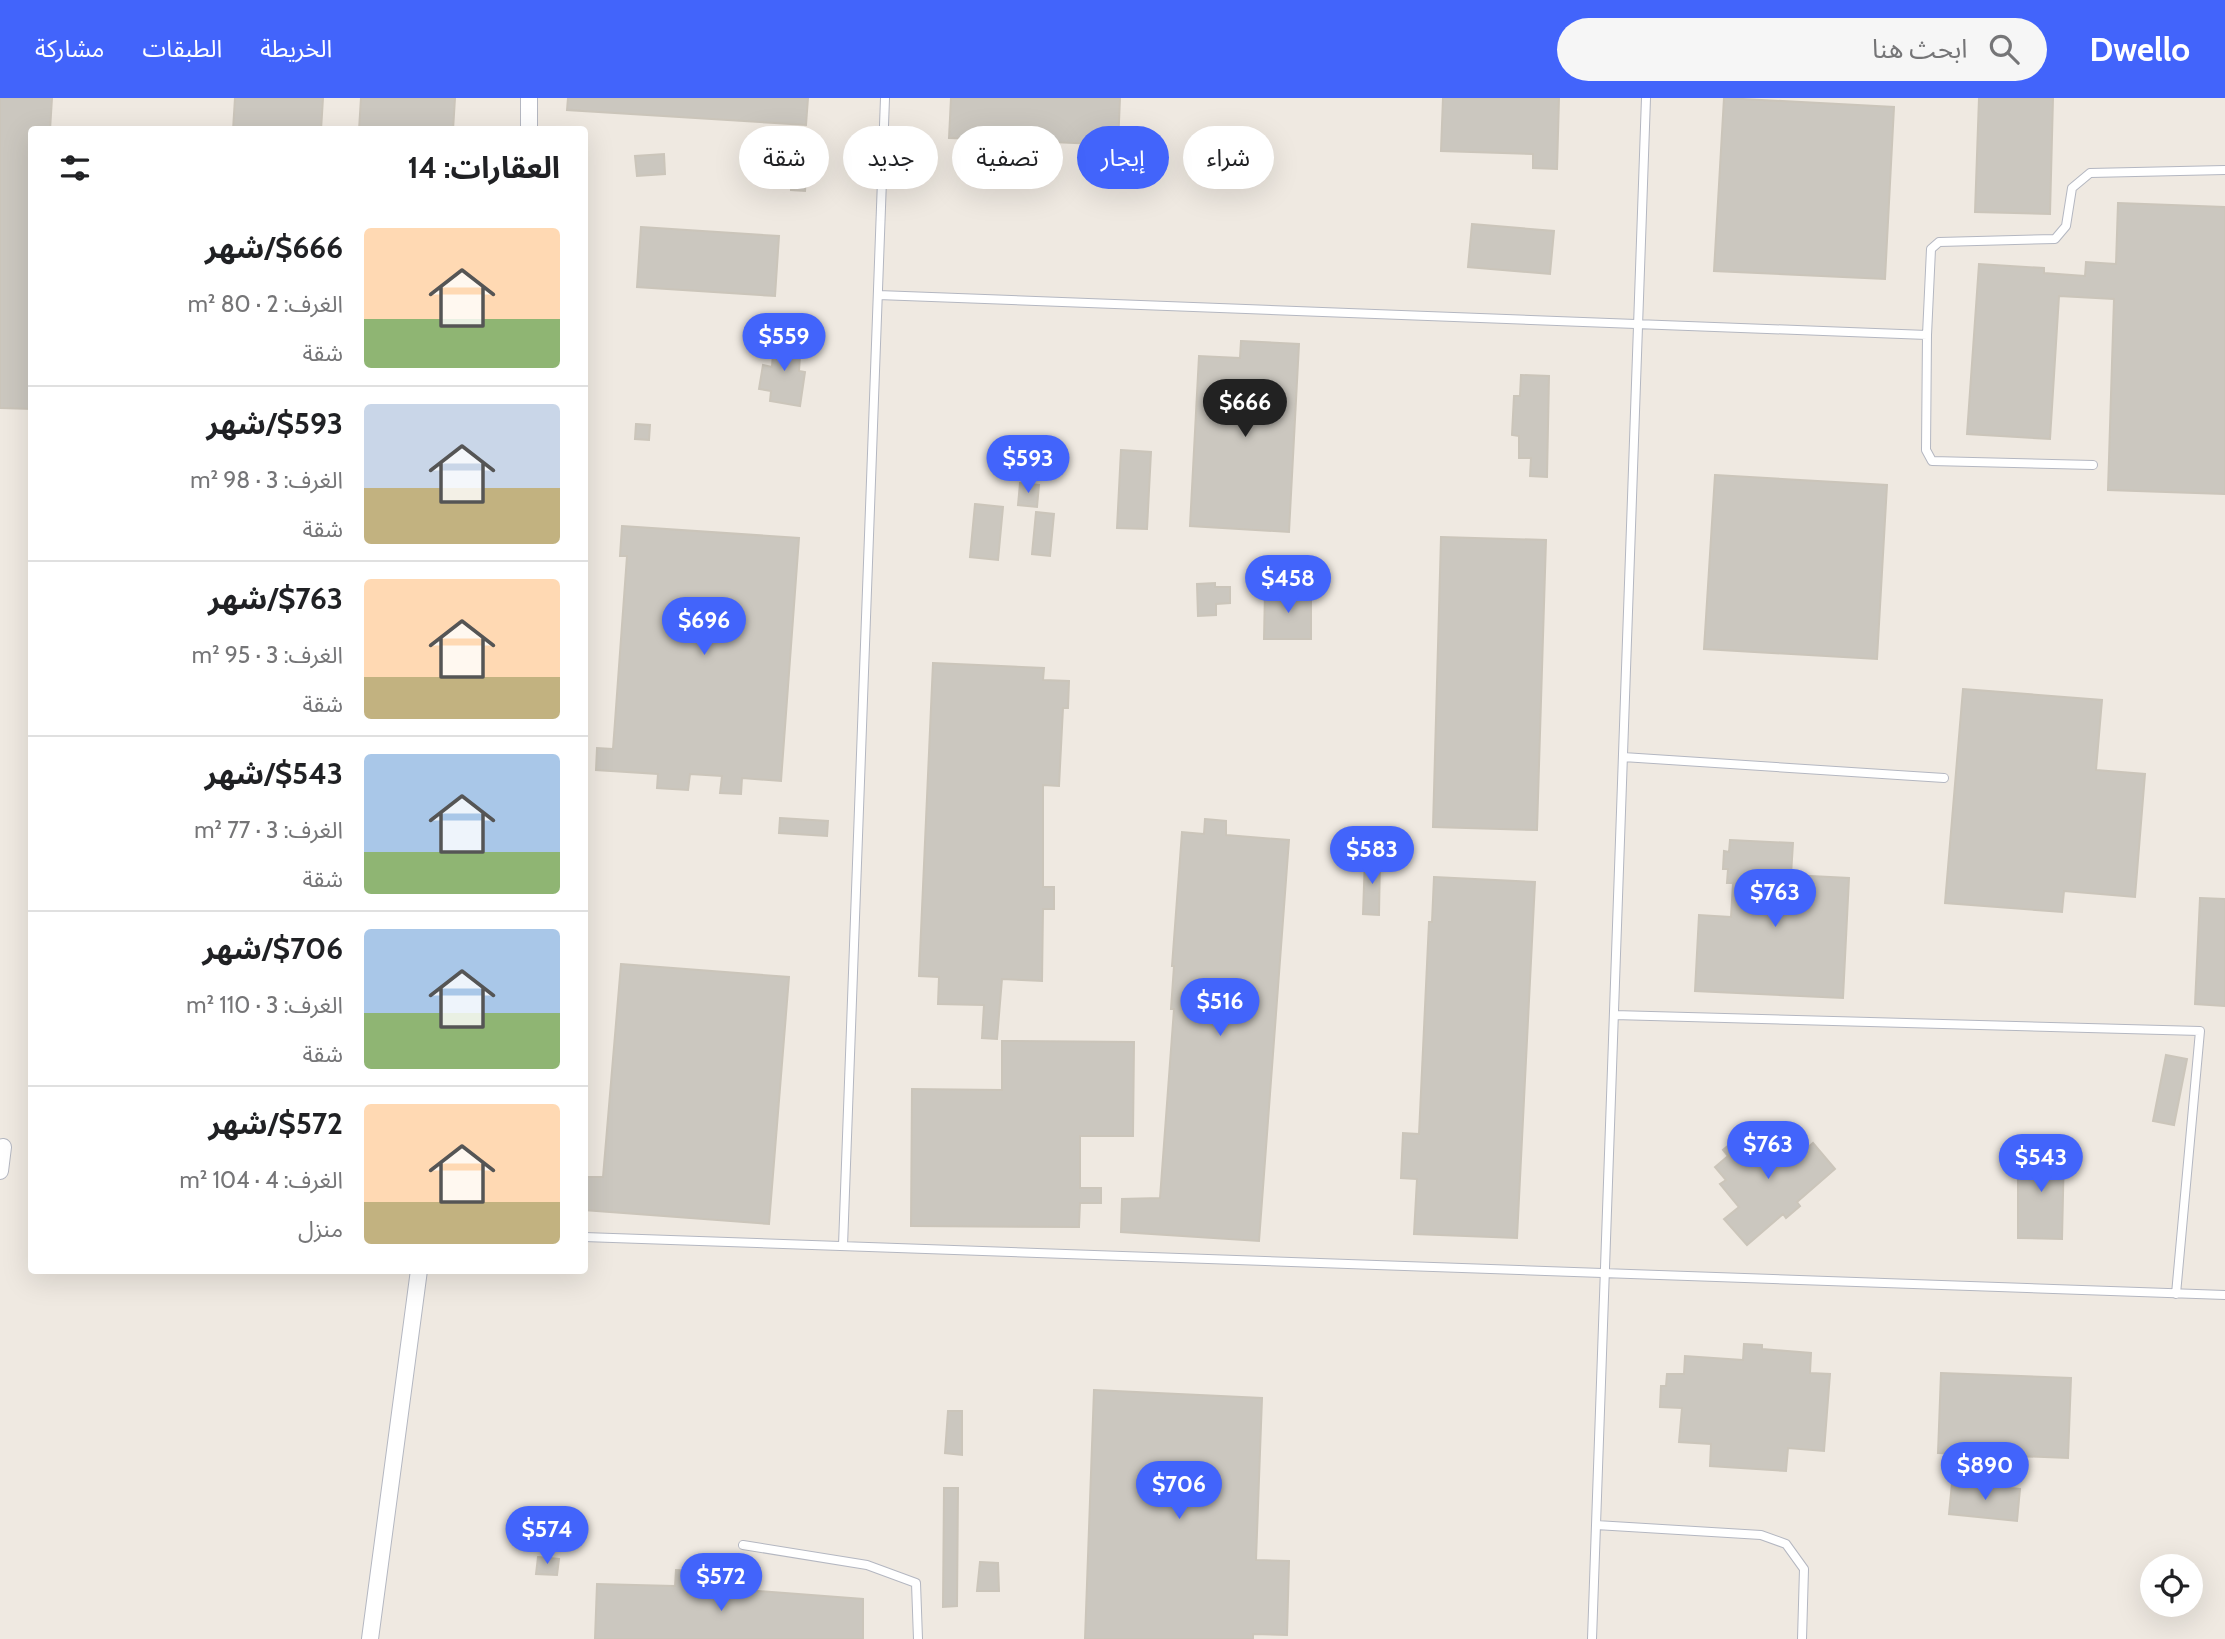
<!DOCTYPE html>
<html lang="ar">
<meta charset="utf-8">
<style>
body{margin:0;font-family:Cabin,"Noto Sans Arabic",sans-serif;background:#f6f6f6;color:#202124;direction:rtl;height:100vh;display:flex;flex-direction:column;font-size:26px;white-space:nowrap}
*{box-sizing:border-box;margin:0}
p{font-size:23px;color:#757577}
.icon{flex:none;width:38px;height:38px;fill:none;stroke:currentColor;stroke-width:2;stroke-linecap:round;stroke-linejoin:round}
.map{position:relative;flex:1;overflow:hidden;direction:ltr}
.drawer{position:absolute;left:28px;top:28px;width:560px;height:1148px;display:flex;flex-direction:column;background:#fff;border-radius:7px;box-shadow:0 7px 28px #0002;direction:rtl}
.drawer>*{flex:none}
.guide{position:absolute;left:609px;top:28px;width:665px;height:63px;direction:rtl;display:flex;gap:14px}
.controls{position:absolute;left:2140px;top:1456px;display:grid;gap:14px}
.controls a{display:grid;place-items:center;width:63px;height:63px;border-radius:50%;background:#fff;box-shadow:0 7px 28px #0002;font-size:35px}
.price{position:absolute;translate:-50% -60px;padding:0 16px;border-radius:24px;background:#4264fb;color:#fff;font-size:23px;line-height:46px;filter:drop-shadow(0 2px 4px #0008)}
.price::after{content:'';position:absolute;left:50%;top:42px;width:21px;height:16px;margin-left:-10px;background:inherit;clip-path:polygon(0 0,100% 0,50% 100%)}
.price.current{background:#222;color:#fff}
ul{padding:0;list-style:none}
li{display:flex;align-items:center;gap:21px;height:175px;padding:0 28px}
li+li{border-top:2px solid #e0e0e0}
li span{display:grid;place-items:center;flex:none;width:196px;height:140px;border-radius:7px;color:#555}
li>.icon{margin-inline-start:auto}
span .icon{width:84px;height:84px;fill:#fffc;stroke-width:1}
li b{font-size:30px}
h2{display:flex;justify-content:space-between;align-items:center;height:84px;padding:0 28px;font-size:30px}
.tag{padding:0 24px;border-radius:32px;background:#fff;box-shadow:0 7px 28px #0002;font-size:24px;line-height:63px}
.tag.current{background:#4264fb;color:#fff}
header{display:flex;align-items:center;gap:42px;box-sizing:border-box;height:98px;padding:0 35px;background:#4264fb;color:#fff}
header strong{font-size:33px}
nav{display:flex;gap:38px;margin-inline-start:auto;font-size:24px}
.search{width:490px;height:63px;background:#f6f6f6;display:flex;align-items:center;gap:18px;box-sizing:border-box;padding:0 24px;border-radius:38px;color:#757577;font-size:26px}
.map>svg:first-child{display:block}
.building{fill:#cbc7bf;stroke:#cbc5ba;stroke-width:2}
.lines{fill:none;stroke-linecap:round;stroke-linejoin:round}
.service-casing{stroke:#b4b7c1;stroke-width:10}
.minor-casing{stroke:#b4b7c1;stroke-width:18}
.service{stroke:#fff;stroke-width:8}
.minor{stroke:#fff;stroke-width:16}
</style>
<header>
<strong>Dwello</strong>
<div class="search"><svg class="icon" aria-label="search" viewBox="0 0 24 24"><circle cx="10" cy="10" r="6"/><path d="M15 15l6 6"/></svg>ابحث هنا</div>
<nav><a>الخريطة</a><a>الطبقات</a><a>مشاركة</a></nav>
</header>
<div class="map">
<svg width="2225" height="1541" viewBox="0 0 2225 1541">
<rect width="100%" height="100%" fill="#efe9e1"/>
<path class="building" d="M0,0h52l-2,32h-18v279l-32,-1z
M235,0h88l-2,32h-88z
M361,0h94l-2,32h-94z
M568,0h240l-2,27 -239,-15z
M951,0h169l-2,47 -66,-3v27l-43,-1 1,-28 -61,-2z
M1443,0h116l-2,71 -24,-1v-14l-92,-3z
M1724,0l170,9 -9,172 -171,-8z
M1979,0h74l-3,116 -75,-2z
M794,45l15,1 -4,47 -14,-1z
M664,56l1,20 -28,2 -2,-20z
M2118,105l107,4v287l-117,-4 6,-191 -55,-3 -9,143 -83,-5 12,-170 65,4v5l41,3 1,-14 30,2z
M1472,126l82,7 -4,43 -82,-7z
M641,129l138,9 -4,60 -138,-9z
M774,240l27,2 -2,31 6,1 -5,34 -30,-5 1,-10 -12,-2 4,-24 9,2z
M1241,243l58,3 -10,188 -99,-6 9,-170 41,2z
M1521,277l28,1 -2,101 -17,-1 1,-18h-12v-22l-7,-1 2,-39h6z
M636,326l14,1 -1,15 -14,-1z
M1121,352l30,2 -4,77 -30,-1z
M1715,377l172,10 -10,174 -173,-10z
M1020,385l19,2 -2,22 -19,-2z
M975,406l28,3 -5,53 -28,-3z
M1036,414l18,2 -4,42 -18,-2z
M622,428l177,12 -18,243 -39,-3 -1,16 -21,-1 2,-17 -32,-2 -2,16 -31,-2 1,-14 -62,-4 1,-22 16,1 14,-193h-7z
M1441,439l105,3 -9,290 -104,-3z
M1215,485v4h15v16l-14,1v11l-18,1 -1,-32z
M1265,492h46v49h-47z
M933,565l111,5 -1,12 26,1 -1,27h-5l-4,78 -16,-1v102h11v22h-11l-1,72 -40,-2 -5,60 -15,-1 2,-33 -46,-1 1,-27 -20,-1z
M1963,591l139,11 -6,70 49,4 -10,123 -71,-6 -2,21 -117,-9z
M780,720l48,3 -1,15 -48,-3z
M1205,721l21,2v14l63,5 -30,401 -138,-9 1,-33 38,-1 14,-189h-3l3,-43h-2l10,-134 22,2z
M1730,742l63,3 -2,32 58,3 -6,120 -148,-7 4,-76 32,2 2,-34h-6l1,-14h-5l1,-18 5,1z
M1365,759l15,1 -1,57 -16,-1z
M1434,779l101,5 -18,356 -103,-4 3,-55 -16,-1 2,-45 16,1 10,-212h3z
M2200,800l25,1v107l-30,-2z
M621,866l168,13 -20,247 -185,-14v-33h19z
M1002,943l132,1 -1,94h-53v52h21v15h-21l-1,24 -168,-1 1,-137 90,1z
M2166,957l21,4 -13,66 -21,-4z
M1762,1030l11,13 7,-6 18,21 15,-13 22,26 -38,33 3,4 -14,12 -3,-4 -36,31 -23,-26 15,-12 -19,-23 6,-4 -11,-13 13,-11 -5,-6 22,-18 5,6z
M2018,1052l46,1 -2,88 -44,-1z
M1744,1246l18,1v4l49,4 -1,20 20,1 -6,77 -36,-3 -2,23 -76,-5 1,-22 -32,-2 3,-34 -22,-1 1,-21h5l1,-12h17l1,-18 58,4z
M1941,1275l130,5 -3,80 -130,-5z
M1094,1292l168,8 -6,162 33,1 -2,74 -34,-1v5h-168z
M948,1313h14v44l-17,-2z
M1952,1385l68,6 -3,32 -68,-7z
M944,1390h14l-1,118 -14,1z
M538,1459l21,2 -2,16 -21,-1z
M980,1464l18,1 1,28h-22z
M693,1467l15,1 -2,21 157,12v40h-268l2,-55 78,2 1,-16 17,1z"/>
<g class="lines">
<defs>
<path id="service" d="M878,197l1049,40
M2093,367l-161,-4 -6,-11 1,-115 4,-86 8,-7 116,-3 11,-13 6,-38 18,-15 135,-3
M1623,659l321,21
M1614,917l586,16 -24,263
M584,1139l1641,58
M843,1148l42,-1148
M1596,1427l165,10 25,9 18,25 -2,70
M743,1447l124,20 49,18 2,56
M1592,1541l54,-1541"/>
<path id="minor" d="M529,32v-32
M0,1073l3,-24
M370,1541l49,-369"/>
</defs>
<use href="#service" class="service-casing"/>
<use href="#minor" class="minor-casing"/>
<use href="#service" class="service"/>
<use href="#minor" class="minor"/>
</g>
</svg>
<div class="controls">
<a><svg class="icon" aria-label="locate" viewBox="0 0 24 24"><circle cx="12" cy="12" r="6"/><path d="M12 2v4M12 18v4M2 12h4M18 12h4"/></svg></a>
</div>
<b class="price" style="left:784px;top:275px">$559</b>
<b class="price current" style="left:1245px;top:341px">$666</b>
<b class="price" style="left:1028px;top:397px">$593</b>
<b class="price" style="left:1288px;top:517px">$458</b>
<b class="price" style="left:704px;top:559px">$696</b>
<b class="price" style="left:1372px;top:788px">$583</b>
<b class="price" style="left:1775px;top:831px">$763</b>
<b class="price" style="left:1220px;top:940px">$516</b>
<b class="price" style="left:1768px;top:1083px">$763</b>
<b class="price" style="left:2041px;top:1096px">$543</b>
<b class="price" style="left:1985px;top:1404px">$890</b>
<b class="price" style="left:1179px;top:1423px">$706</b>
<b class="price" style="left:547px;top:1468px">$574</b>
<b class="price" style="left:721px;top:1515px">$572</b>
<div class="guide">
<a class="tag">شراء</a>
<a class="tag current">إيجار</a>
<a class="tag">تصفية</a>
<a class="tag">جديد</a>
<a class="tag">شقة</a>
</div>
<section class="drawer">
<h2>العقارات: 14<svg class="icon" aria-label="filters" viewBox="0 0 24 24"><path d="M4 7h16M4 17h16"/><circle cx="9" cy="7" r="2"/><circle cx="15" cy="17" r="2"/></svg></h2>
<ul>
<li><span style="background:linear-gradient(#ffd9b3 65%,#8fb573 0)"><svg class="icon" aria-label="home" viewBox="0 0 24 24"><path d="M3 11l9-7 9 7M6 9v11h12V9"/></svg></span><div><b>$666/شهر</b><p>الغرف: 2 · 80 m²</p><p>شقة</p></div></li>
<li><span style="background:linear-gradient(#c9d6e8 60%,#c2b280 0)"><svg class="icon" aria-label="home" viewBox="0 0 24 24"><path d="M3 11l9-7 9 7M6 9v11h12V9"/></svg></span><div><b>$593/شهر</b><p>الغرف: 3 · 98 m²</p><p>شقة</p></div></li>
<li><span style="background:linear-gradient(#ffd9b3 70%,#c2b280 0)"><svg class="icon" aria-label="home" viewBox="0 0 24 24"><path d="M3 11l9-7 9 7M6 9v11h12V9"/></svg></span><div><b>$763/شهر</b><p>الغرف: 3 · 95 m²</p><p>شقة</p></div></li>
<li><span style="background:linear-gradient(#a9c7e8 70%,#8fb573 0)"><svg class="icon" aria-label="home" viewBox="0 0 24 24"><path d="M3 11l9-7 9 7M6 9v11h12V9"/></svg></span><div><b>$543/شهر</b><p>الغرف: 3 · 77 m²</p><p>شقة</p></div></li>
<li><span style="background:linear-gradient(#a9c7e8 60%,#8fb573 0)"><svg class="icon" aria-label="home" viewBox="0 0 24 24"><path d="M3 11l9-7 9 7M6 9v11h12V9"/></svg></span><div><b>$706/شهر</b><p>الغرف: 3 · 110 m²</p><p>شقة</p></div></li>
<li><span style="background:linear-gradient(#ffd9b3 70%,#c2b280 0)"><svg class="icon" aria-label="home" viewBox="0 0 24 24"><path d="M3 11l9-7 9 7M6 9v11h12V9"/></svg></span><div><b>$572/شهر</b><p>الغرف: 4 · 104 m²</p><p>منزل</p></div></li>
</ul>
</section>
</div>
